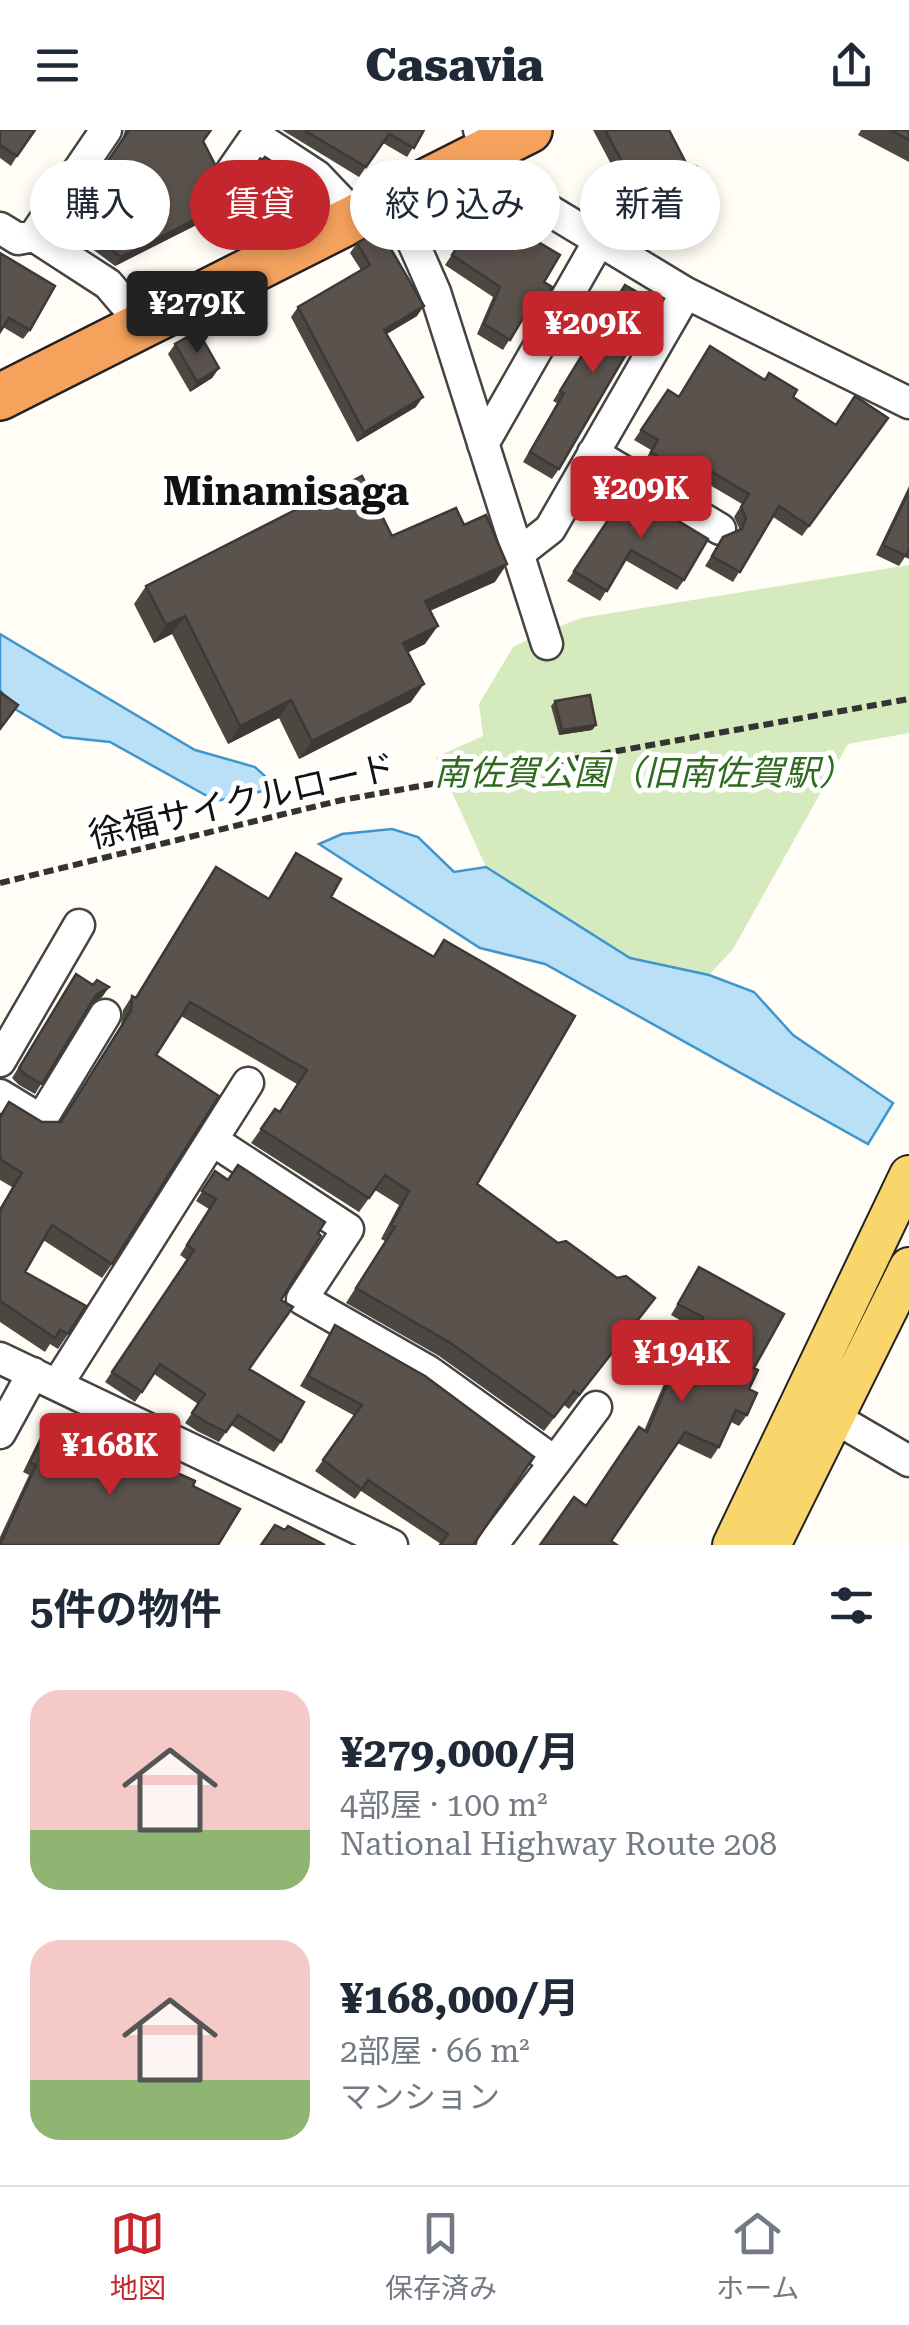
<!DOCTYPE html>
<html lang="ja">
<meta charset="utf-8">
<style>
body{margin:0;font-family:"Roboto Serif","Noto Sans JP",serif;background:#f2f2f3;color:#1f2937;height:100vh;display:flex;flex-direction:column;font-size:38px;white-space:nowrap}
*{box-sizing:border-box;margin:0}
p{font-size:32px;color:#747a83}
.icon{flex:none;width:55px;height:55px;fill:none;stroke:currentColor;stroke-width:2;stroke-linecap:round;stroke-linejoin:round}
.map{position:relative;height:1415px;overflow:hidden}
.side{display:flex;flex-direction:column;background:#fff;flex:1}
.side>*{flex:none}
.banner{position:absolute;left:30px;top:30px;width:850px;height:90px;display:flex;gap:20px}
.price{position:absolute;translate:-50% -85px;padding:0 22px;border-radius:10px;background:#c4262e;color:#fff;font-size:32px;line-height:65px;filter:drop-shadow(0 2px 5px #0008)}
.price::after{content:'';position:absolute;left:50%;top:60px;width:30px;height:22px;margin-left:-15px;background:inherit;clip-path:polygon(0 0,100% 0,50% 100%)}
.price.on{background:#222;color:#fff}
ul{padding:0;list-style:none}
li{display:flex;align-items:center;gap:30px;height:250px;padding:0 30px}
li span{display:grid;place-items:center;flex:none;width:280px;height:200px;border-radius:30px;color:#555}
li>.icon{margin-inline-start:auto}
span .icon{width:120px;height:120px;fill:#fffc;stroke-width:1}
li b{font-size:42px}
h2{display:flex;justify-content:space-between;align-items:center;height:120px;padding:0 30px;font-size:42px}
.pill{padding:0 35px;border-radius:45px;background:#fff;box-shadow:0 5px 15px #0003;font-size:35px;line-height:90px}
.pill.on{background:#c4262e;color:#fff}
header{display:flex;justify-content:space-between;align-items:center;height:130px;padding:0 30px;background:#fff;font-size:45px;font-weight:800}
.dock{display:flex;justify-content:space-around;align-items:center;height:140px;border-top:2px solid #e0e1e3;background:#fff;font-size:28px;color:#747a83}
.dock a{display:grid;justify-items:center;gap:5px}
.dock .on{color:#c4262e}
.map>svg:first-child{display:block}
.green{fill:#d5ebbd}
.water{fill:#b9e0f7;stroke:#3f96cf;stroke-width:2.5}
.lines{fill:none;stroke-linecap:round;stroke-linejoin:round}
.minor-casing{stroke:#444;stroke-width:35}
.major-casing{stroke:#222;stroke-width:42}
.highway-casing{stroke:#222;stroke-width:50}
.path{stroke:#333;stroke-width:6;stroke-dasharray:10 5;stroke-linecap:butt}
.minor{stroke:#fff;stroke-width:30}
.major{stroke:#f9d66b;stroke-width:38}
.highway{stroke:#f5a25d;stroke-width:45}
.wall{fill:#4d4742}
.shaded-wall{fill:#3f3936}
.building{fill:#5a524d;stroke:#3f3936;stroke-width:2.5}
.labels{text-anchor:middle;stroke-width:10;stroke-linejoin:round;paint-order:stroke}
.park-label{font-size:35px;font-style:italic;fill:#2f6b1f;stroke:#fff}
.street-label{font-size:35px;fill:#111;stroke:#fff}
.quarter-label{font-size:40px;font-weight:bold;fill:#111;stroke:#fff}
</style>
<header><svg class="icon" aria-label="menu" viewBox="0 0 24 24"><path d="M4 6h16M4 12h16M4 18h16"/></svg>Casavia<svg class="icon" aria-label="share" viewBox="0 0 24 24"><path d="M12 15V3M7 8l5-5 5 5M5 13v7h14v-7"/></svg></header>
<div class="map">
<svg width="909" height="1415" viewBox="0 0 909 1415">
<rect width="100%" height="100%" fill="#fffdf5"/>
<path class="green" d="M909,435v168l-61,11 -115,205 -24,26 -79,-17 -144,-91 -50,-110 47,-21 -4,-32 34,-57 24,-12 44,-17z"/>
<path class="water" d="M0,504l195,116 60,17 23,21 -62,13 -106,-59 -47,-5 -48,-28 -15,-19z
M392,699l26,8 36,35 32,-5 144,91 79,17 45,17 39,43 100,68 -25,41 -323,-180 -65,-16 -161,-104 23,-10z"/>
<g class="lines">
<defs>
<path id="minor" d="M479,0l17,17 18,42 172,104 223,110
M229,45l27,-39 61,40 40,42
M394,69l41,93 112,352
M0,98l18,11 16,-3 74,48 35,41
M34,106l72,-106
M483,314l117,-205
M593,323l127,76
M518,424l32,-25 136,-236
M0,931l79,-136
M0,965l41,25 64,-105
M212,1010l136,89 -46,70 126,72 127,91 -63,83
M0,1228l392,187
M57,1255l191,-302
M835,1288l74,43
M0,1303l33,-60
M555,1332l41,-55"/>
<path id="major" d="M732,1415l177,-370
M771,1415l138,-278"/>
<path id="highway" d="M0,267l529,-267"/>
</defs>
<use href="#minor" class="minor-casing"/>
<use href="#major" class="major-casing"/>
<use href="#highway" class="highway-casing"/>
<path class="path" d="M0,753l342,-83 567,-101"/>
<use href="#minor" class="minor"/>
<use href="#major" class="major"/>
<use href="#highway" class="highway"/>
</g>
<path class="wall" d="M0,0l17,26 -6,10 -11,-8z
M125,0h86l-8,11 30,59 -7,10 -111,56 -52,-39 59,-87z
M282,0h142l-17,27 -24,-14 -24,34z
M593,0h76l-3,98 -7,10 -42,-22 11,-20z
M861,0h48v32l-51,-27z
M265,27l30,29 6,27 -20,9 -44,-30z
M475,90l69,62 -4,26 -7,10 -7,-5 -23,37 -26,-16 16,-37 -48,-32z
M357,113l60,73 -31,18 30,73 -59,35 -66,-125 7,-10 63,-37 -11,-17z
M0,123l30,77 -7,9 -20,-12z
M625,155l-66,184 -7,10 -29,-17 34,-59 -4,-2z
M175,214l44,24 -7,10 -22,14 -22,-38z
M710,216l126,79 52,-7 -86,118 -29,-19 -40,65 -28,-16 18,-29 15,-6 1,-3 -5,-11 8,-13 -61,-36 -8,11 -29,-17 7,-12 -17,-10 34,-50 11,7z
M632,354l25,24 27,72 -7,10 -52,-30 -25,41 -33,-20z
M909,356v73l-4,-2 -6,9 -23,-11z
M464,395l31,57 -65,29 -5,33 -17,8 3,50 -112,57 -20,-41 -51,26 -56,-110 -18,9 -20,-39 12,-18 246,-50z
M555,571l41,24 -4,5 -33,5 -8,-29z
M296,723l35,44 102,59 11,-16 33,244 168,128 -76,97 -5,-4 -20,26 -105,-75 -93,-53 39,-62 -4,-2 18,-34 -24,-15 -16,22 -108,-69 24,-34 4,3 18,-28 -116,-68 -25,39 -44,209 -10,14 -59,-38 -18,32 43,62 -10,15 -8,-5 -5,8 -45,-30v-114l12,-21 -12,-7v-65l42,7h18l61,-97 2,-15 9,-14 3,2 81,-131 52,32z
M76,844l17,11 16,2 -7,10 -12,7 -55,90 -16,-9 -7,-7z
M215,1041l103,62 -37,67 -32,69 32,73 -7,10 -43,-27 -12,17 -22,-11 -12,-8 13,-19 -44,-30 -19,28 -30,-20 82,-122 -7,-5 29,-46 -13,-8z
M699,1137l55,101 -5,21 -2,26 -8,11 -8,-4 -12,25 -8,12 -34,-16 -137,102 46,-39 58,-75 27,-64 8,-11 3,1 13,-28 -24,-14z
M335,1195l199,132 -93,87 -80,-53 -6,8 -40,-28 40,-55 -55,-30z
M52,1287l141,69 -193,59v-8l29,-62 -6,-3 22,-45z"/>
<path class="shaded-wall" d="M233,70l-7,10 -111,56 6,-9z
M304,78l-3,5 -20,9 3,-5z
M424,176l-7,10 -40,24 7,-10z
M219,238l-7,10 -22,14 7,-10z
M423,267l-7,10 -59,35 7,-10z
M507,434l-12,18 -83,36 13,-17z
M185,486l-13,18 -18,9 12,-18z
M438,496l-13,18 -34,17 12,-18z
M424,554l-13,18 -112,57 13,-18z
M291,570l-12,18 -51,26 12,-18z
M596,595l-4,5 -33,5 3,-5z
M109,857l-7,10 -13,8 7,-10z"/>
<path class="building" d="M0,0h35l-18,26 -17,-11z
M129,0h82l-8,11 30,59 -112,57 -52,-39z
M304,0h120l-10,18 -25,-14 -23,33z
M605,0h64l17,33 11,4 -31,61 -42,-22 11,-20z
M890,0h19v10z
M265,27l34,22 -5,6 10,23 -20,9 -43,-31z
M490,88l40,26 3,-5 27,16 -16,27 8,5 -12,21 -8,-5 -22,37 -26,-16 16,-37 -48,-32 23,-35 10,6z
M380,100l44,76 -40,24 39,67 -59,35 -66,-125 72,-42 -13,-22z
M0,123l55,33 -25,44 -21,-12 -9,14z
M625,155l31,18 -97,166 -29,-17 34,-59 -4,-2z
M198,201l21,37 -22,14 -22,-38z
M710,216l55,34 4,-7 28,17 -4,7 43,28 19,-29 33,22 -79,108 -30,-20 -39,66 -28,-16 11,-19 19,-8 4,-11 -5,-11 8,-13 -62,-37 -7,12 -29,-17 7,-12 -17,-10 27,-40 11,7z
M362,346l30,60 64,-28 8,17 22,-10 21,49 -82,37 13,25 -35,17 21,41 -112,57 -21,-41 -51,26 -55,-110 -19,9 -20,-39z
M632,354l29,17 -4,7 51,31 -24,41 -53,-30 -24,41 -33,-20z
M909,361v58l-3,7 -23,-11z
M0,562l18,13 -18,24z
M590,565l6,30 -34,5 -7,-29z
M296,723l45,26 -10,18 103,60 10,-17 131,76 -98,168 81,59 8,-2 51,37 9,-2 29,22 -76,97 -5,-4 -20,26 -105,-75 -93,-54 39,-61 -4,-2 18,-34 -24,-16 -16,23 -108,-69 14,-20 5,3 27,-42 -117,-68 -34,53 63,41 -107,168 -60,-39 -27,47 61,34 -18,28 -8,-4 -5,8 -55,-37v-91l22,-37 -22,-14v-42l9,-15 33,20h19l70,-111 1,-15 4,2 80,-131 53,32z
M76,844l17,11 4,-5 12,7 -13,8 -54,89 -16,-9 -7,-7z
M238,1035l87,57 -7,11 3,3 -40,64 12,7 -44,62 55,33 -23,40 -43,-27 -12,17 -22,-11 -12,-8 13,-19 -45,-30 -18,28 -30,-20 82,-122 -7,-5 29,-46 -14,-8 13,-20 13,9z
M699,1137l85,47 -30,54 4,2 -9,19 8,4 -10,22 -11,-5 -17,37 -34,-15 -74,109 6,4h-77l34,-48 12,9 53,-79 8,5 32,-76 6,2 18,-41 -25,-13z
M335,1195l90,51 109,81 -61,88h-33l8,-11 -80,-54 -6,9 -39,-29 39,-55 -54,-29z
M52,1287l143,64 -2,5 47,23 -22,36h-218l36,-80 -6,-3z
M275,1395l10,5 3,-4 37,19h-64z"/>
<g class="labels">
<g class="park-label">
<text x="644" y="655">南佐賀公園（旧南佐賀駅）</text>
</g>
<g class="street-label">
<text transform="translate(242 671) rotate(-13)" y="12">徐福サイクルロード</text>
</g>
<g class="quarter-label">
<text x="286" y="375">Minamisaga</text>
</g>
</g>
</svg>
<b class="price on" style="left:197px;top:226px">¥279K</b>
<b class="price" style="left:593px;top:246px">¥209K</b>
<b class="price" style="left:641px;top:411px">¥209K</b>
<b class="price" style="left:682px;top:1275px">¥194K</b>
<b class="price" style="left:110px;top:1368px">¥168K</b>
<div class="banner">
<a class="pill">購入</a>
<a class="pill on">賃貸</a>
<a class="pill">絞り込み</a>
<a class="pill">新着</a>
</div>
</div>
<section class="side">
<h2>5件の物件<svg class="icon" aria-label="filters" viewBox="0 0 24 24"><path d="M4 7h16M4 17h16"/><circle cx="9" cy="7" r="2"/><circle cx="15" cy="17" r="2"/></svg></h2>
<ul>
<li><span style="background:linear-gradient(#f6c9c9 70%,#8fb573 0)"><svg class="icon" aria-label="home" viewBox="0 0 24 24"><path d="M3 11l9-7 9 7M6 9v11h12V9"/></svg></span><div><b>¥279,000/月</b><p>4部屋 · 100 m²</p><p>National Highway Route 208</p></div></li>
<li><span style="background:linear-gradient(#f6c9c9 70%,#8fb573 0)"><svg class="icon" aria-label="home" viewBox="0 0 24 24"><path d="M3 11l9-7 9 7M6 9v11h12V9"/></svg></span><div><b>¥168,000/月</b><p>2部屋 · 66 m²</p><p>マンション</p></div></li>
</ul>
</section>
<nav class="dock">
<a class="on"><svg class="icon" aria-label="map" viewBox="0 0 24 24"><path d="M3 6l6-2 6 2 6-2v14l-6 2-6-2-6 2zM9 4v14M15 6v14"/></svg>地図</a>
<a><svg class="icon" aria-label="saved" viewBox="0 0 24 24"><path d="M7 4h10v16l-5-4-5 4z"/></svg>保存済み</a>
<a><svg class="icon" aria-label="home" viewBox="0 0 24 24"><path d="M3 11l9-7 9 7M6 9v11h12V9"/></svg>ホーム</a>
</nav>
